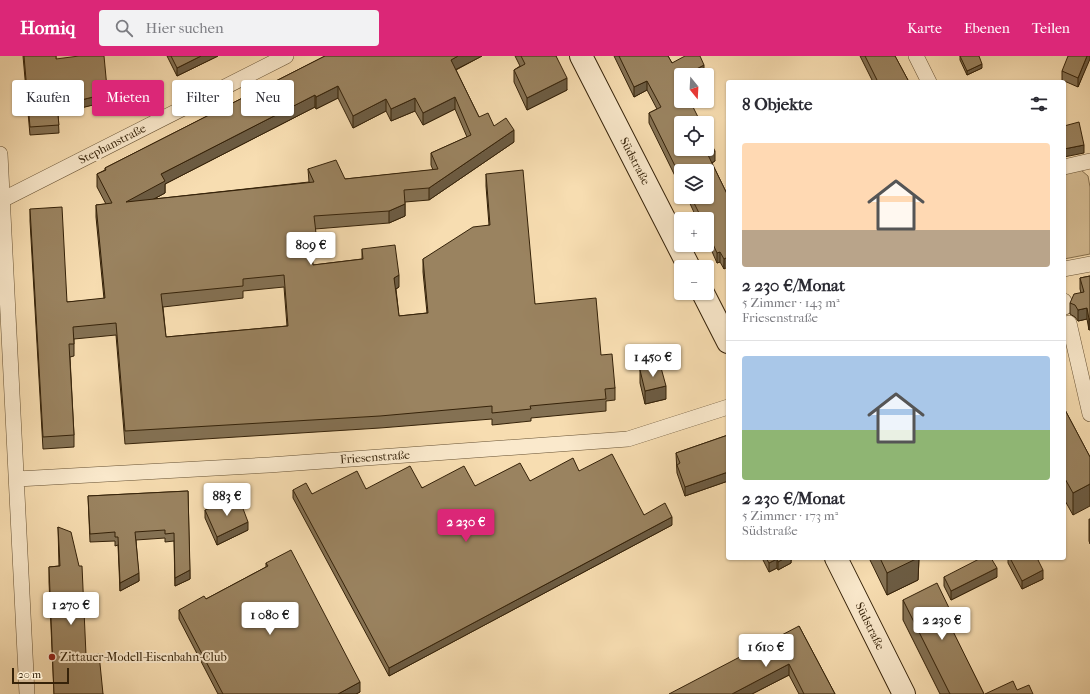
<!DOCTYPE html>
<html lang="de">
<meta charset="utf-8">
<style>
body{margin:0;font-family:"IM FELL French Canon",serif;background:#f2f2f3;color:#2b2b33;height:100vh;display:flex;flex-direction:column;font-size:15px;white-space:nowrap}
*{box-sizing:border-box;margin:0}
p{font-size:13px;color:#7c7c81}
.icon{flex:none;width:22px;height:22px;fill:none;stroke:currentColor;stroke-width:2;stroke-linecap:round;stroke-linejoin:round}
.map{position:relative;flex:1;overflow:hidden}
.panel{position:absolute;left:726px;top:24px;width:340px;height:480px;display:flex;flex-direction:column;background:#fff;border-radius:4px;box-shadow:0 1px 3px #0004}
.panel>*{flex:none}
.hud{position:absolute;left:12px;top:24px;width:380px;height:36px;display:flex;gap:8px}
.needle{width:26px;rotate:162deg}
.fabs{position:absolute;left:674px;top:12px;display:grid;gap:8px}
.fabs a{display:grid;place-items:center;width:40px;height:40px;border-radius:4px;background:#fff;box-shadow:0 1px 3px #0004;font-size:20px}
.scale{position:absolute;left:12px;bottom:10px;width:57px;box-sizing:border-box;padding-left:4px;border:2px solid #352209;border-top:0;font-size:11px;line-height:14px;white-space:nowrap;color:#352209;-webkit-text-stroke:3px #fae9cc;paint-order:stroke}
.price{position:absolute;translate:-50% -34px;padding:0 9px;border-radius:4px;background:#fff;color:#222;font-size:13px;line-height:26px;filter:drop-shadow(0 1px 2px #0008)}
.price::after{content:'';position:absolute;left:50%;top:24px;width:12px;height:9px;margin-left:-6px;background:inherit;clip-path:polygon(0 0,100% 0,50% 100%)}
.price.selected{background:#db2777;color:#fff}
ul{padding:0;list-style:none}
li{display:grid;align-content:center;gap:8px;height:212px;padding:0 16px}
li+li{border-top:1px solid #e1e1e2}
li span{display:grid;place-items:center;height:124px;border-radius:4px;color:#555}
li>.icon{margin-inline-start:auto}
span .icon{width:72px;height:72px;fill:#fffc;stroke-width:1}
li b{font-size:17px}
h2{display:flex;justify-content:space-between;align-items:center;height:48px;padding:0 16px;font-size:17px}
.pill{padding:0 14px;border-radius:4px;background:#fff;box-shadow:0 1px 3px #0004;font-size:14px;line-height:36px}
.pill.selected{background:#db2777;color:#fff}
header{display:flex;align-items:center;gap:24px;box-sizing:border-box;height:56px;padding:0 20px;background:#db2777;color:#fff}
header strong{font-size:19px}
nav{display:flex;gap:22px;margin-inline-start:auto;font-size:14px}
.search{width:280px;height:36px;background:#f2f2f3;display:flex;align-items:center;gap:10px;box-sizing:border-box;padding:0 14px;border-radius:4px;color:#7c7c81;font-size:15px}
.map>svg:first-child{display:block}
.green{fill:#d6bd94;stroke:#86704e}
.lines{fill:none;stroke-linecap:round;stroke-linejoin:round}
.street-casing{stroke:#665133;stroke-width:16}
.secondary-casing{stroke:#352209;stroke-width:24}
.street{stroke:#fae9cc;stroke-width:15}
.secondary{stroke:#fae9cc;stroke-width:22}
.wall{fill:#847153;stroke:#352209;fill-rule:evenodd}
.shaded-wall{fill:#6c5c43;stroke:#352209}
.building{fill:#9a8360;stroke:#352209;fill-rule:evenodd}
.poi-dot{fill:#8f2418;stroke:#fae9cc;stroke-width:1.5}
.labels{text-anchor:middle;stroke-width:4;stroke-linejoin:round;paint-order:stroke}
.street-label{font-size:12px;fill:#352209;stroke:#fae9cc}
.poi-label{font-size:12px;fill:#352209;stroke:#fae9cc;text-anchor:start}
</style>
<header>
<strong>Homiq</strong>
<div class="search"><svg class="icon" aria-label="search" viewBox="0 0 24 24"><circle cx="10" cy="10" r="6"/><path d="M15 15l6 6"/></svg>Hier suchen</div>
<nav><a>Karte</a><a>Ebenen</a><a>Teilen</a></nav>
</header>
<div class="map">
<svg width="1090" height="638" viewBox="0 0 1090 638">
<rect width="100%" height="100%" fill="#f7ddb1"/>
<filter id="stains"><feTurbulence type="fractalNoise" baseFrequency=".005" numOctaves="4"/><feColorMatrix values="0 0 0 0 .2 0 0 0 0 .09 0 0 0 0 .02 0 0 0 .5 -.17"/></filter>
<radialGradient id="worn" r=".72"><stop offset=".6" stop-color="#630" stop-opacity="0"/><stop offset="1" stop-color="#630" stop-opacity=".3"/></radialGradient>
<path class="green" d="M1081,114l7,6 2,11v67l-26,5v-85z"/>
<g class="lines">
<defs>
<path id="street" d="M916,0l13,26
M0,98l27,540
M1064,111l26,-6
M2,144l284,-144
M1064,213l26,-5
M1064,245l1,6
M1069,267l21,91
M17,423l252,-14 359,-26 100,-32"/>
<path id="secondary" d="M581,0l108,211
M703,237l25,49
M836,502l68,136"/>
</defs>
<use href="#street" class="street-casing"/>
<use href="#secondary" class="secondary-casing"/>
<use href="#street" class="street"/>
<use href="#secondary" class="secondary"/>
</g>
<path class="wall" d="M23,0h33v3l51,29 18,19 -21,6 -3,-10 -43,10 1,20 -29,2z
M167,0h51l-41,20z
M325,0h157l-26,14 23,47 15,9 20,16 -85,58 -24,2v14l-16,7 -74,6 1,16 -5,1 2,19 49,-6v-10l37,38 -3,2 3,27 28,-3 -4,-41v-13l66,-34 -3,-39v-12l49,130 66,51 14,33v12l-9,1v10l-75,7v3l-39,4v-6l-112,9 -255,16 -9,-109 -42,4v17l-4,1 4,78v12l-31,2 -13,-228v-12l37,93 37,-3 -8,-82v-12l10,-1 -9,-17v-13l8,-4v-2zM338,42l15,30 33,-17 5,10 24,-10 8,14 32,-16 12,28 -36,16v12l2,5 -88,9 -37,-10 1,13 -155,17 11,-6v-9l150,-77 1,2zM284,231l3,39 -121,11 -3,-30 80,-9v-7z
M515,0h41l11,34 -40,20 -13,-28v-12l6,-4z
M614,0h54l4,7 32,11 -1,1h-22v26l34,60 -3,2 16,33 -4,73 -4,-7 -3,1 -10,-23v-21h-10l-10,-22h20l-26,-26v13l-2,-5 -2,1 -28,-57v-10l8,-4 -10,-19 -13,7z
M860,0h35l14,26h-36z
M960,0l22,12 -15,7 -7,-15z
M1090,0l-12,31 -16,-7v-9z
M1090,220l-1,54 -2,-11 -9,2 -3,-4 -5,-3v-11l11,-10 -1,-4v-11z
M640,314l26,29 -21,5 -5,-21z
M1064,352l26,49 -17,58 -9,-16z
M728,379v46l-43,15 -8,-23 -1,-20z
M579,415l65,44 28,10 -283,151 -96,-178v-8l19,4 54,-5 109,-3 55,-5z
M188,435l2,88 -15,7 -1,-45 -9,1v-4l-29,2 3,41 -19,10 -2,-46 -3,1v-5l-25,1 -2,-46z
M205,454l43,20 -31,15 -12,-27z
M1089,463h1v25l-1,-3z
M58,471l28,128 17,39h-49l-5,-112v-15l10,-1z
M762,502h34l-5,2v3l-13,7 -1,-2 -8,4z
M869,502h50l-1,22 -31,15z
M1008,502h29l6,21 -21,10 -14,-26z
M266,507l94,129 -4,2h-138l-39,-75v-9l27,-11 60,-32z
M944,521h53l-46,23 -7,-14z
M903,544l47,27 34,67h-44l-37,-74z
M799,570l36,68h-36l-10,-19 -37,19z"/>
<path class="shaded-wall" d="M201,0h17l-41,20v-8z
M458,0h24l-31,16v-12z
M1087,0h3v3l-12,28v-9z
M982,8v4l-15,7v-4z
M704,9v9l-1,1h-18z
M681,21v10l-2,-8z
M567,22v12l-40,20v-12z
M647,25v9l-13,7v-10z
M338,30v12l-22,11v-12z
M101,39v8l-44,11v-8z
M315,39v12l-150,77v9l-39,21v-12l35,-28z
M455,41v12l-32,16v-12z
M415,42v13l-24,10v-12z
M386,43v12l-33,17v-12z
M125,44v7l-21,6v-8z
M514,74v12l-85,58v-12z
M1084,89v8l-20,4v-8z
M715,95v10l-7,4v-10z
M679,113v10l-2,1v-10z
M405,148v12l-16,7v-12z
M720,196v10l-3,1v-10z
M728,201v10l-4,2v-10z
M399,219v12l-5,3v-12z
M1087,252v11l-9,2v-11z
M1089,263h1v11h-1z
M666,330v13l-21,5v-13z
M728,416v9l-43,15v-9z
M1090,428v22l-17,9v-22z
M672,461v8l-283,151v-8z
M248,466v8l-31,15v-8z
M785,502h11l-5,2v3l-13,7v-8z
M913,502h6l-1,22 -31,15v-22z
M777,503v9l-8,4v-9z
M997,512v9l-46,23v-9z
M190,514v9l-15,7v-8z
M1043,514v9l-21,10v-8z
M139,517v8l-19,10v-8z
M950,554v20l-6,-17z
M789,608v11l-37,19h-20z
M360,626v10l-4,2h-18z"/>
<path class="building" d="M24,0h32v3l23,-3h25l3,32 14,-4 4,16 -21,5 -3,-10 -44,11 2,19 -29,2z
M171,0h30l-24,12z
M325,0h133l-7,4 28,57 9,-4 6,13 12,-8 8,12 -85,58 -25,2 1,14 -16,7 -75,5 2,17 -6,1 3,31 50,-6 -1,-10 33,-4 4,30 -5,3 5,38 29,-3 -5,-54 50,-32 17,-2 -4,-51 37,-4 12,134 61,-6 5,57 11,-1 3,34 -10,1 1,10 -76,7 1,3 -39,4v-7l-112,10 -255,15 -9,-108 -43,4 1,17h-5l5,91 -31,2 -13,-228 32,-2 5,95 38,-4 -9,-93 16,-2 -15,-29 9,-4 -1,-2zM338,30l15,30 33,-17 5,10 24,-11 8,15 32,-16 16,38 -40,18 7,16 -93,10 -9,-19 -28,9 6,13 -188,20 39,-21 -4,-7 154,-79 1,2zM284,219l4,51 -122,11 -5,-43 82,-8v-7z
M521,0h35l11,22 -40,20 -13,-28 11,-6z
M619,0h49l4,7 13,-7h15l4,9 -19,10h-4v2l-2,2 2,5v17h9l11,22h-20v26h26v-13l8,15 -7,4 20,41v61l-4,2 -4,-7 -3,1 -10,-22v-12h-5l-11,-22h16v-26h-26v3l-2,-5 -2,1 -28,-57 12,-6 -14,-26 -13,6z
M865,0h30l14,26h-31z
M960,0h19l3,8 -15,7z
M1068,0h19l-9,22 -16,-7z
M1079,66l5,23 -20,4v-23z
M1090,220v43h-1l-2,-11 -9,2 -3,-5 -5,-2 4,-9 10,-2 -4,-14z
M660,308l6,22 -21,5 -5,-21z
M1064,352l26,49v27l-17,9 -9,-16z
M728,379v37l-43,15 -8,-22 3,-2 -4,-10z
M612,398l32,61 21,-12 7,14 -283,151 -96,-178 13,-7 6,11 45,-23 9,18 44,-23 12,22 42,-22 11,20 45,-23 10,18 43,-23 6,13z
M188,435l2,79 -15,8 -1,-45 -9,1v-4l-30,2 4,41 -19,10 -2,-46h-3v-5l-25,2 -2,-38z
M239,442l9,24 -31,15 -12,-27z
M58,471l13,5 8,34h3l4,89 13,-1 4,40h-49l-5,-127 11,-1z
M291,494l69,132 -22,12h-115l-44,-84 25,-14 2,3 62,-33 -2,-3z
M766,502h19l-7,4 -1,-3 -8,4z
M880,502h38l-31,15z
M981,502h10l6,10 -46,23 -7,-14z
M1010,502h27l6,12 -21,11z
M937,527l13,27 -6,3 40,81h-34l-47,-94z
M799,570l36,68h-31l-15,-30 -57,30h-63z
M1013,625l4,9 12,-5 4,9h-48z"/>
<circle class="poi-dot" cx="52" cy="601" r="4"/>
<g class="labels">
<g class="street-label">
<text transform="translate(112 88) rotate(-27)" y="4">Stephanstraße</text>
<text transform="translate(635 105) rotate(63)" y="4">Südstraße</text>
<text transform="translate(375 401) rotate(-4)" y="4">Friesenstraße</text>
<text transform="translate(870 570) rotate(64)" y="4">Südstraße</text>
</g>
<g class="poi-label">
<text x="60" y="605">Zittauer-Modell-Eisenbahn-Club</text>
</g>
</g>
<rect width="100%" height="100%" filter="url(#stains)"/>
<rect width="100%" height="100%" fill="url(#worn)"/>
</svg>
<div class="fabs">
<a><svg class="needle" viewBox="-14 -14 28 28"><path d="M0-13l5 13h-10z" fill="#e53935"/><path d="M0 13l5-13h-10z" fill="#7c7c81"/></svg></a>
<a><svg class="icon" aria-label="locate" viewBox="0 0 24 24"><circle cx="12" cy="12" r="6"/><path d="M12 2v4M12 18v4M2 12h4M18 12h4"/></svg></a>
<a><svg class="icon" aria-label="layers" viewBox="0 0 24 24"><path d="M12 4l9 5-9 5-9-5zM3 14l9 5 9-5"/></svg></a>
<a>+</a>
<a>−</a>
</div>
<div class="scale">20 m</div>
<b class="price" style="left:311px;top:210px">809 €</b>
<b class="price" style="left:653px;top:322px">1 450 €</b>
<b class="price" style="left:227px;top:461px">883 €</b>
<b class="price selected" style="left:466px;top:487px">2 230 €</b>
<b class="price" style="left:71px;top:570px">1 270 €</b>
<b class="price" style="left:270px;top:580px">1 080 €</b>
<b class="price" style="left:942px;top:585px">2 230 €</b>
<b class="price" style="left:766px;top:612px">1 610 €</b>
<div class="hud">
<a class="pill">Kaufen</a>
<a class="pill selected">Mieten</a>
<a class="pill">Filter</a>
<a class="pill">Neu</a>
</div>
<section class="panel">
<h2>8 Objekte<svg class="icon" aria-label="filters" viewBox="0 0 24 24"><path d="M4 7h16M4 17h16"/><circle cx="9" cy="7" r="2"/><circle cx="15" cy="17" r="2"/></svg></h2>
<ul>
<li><span style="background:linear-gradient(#ffd9b3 70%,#b9a48a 0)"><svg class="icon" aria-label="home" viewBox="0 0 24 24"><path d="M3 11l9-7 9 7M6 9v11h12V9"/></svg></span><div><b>2 230 €/Monat</b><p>5 Zimmer · 143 m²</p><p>Friesenstraße</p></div></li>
<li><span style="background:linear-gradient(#a9c7e8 60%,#8fb573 0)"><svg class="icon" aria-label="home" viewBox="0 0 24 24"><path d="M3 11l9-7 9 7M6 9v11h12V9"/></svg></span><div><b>2 230 €/Monat</b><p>5 Zimmer · 173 m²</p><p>Südstraße</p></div></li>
</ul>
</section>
</div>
